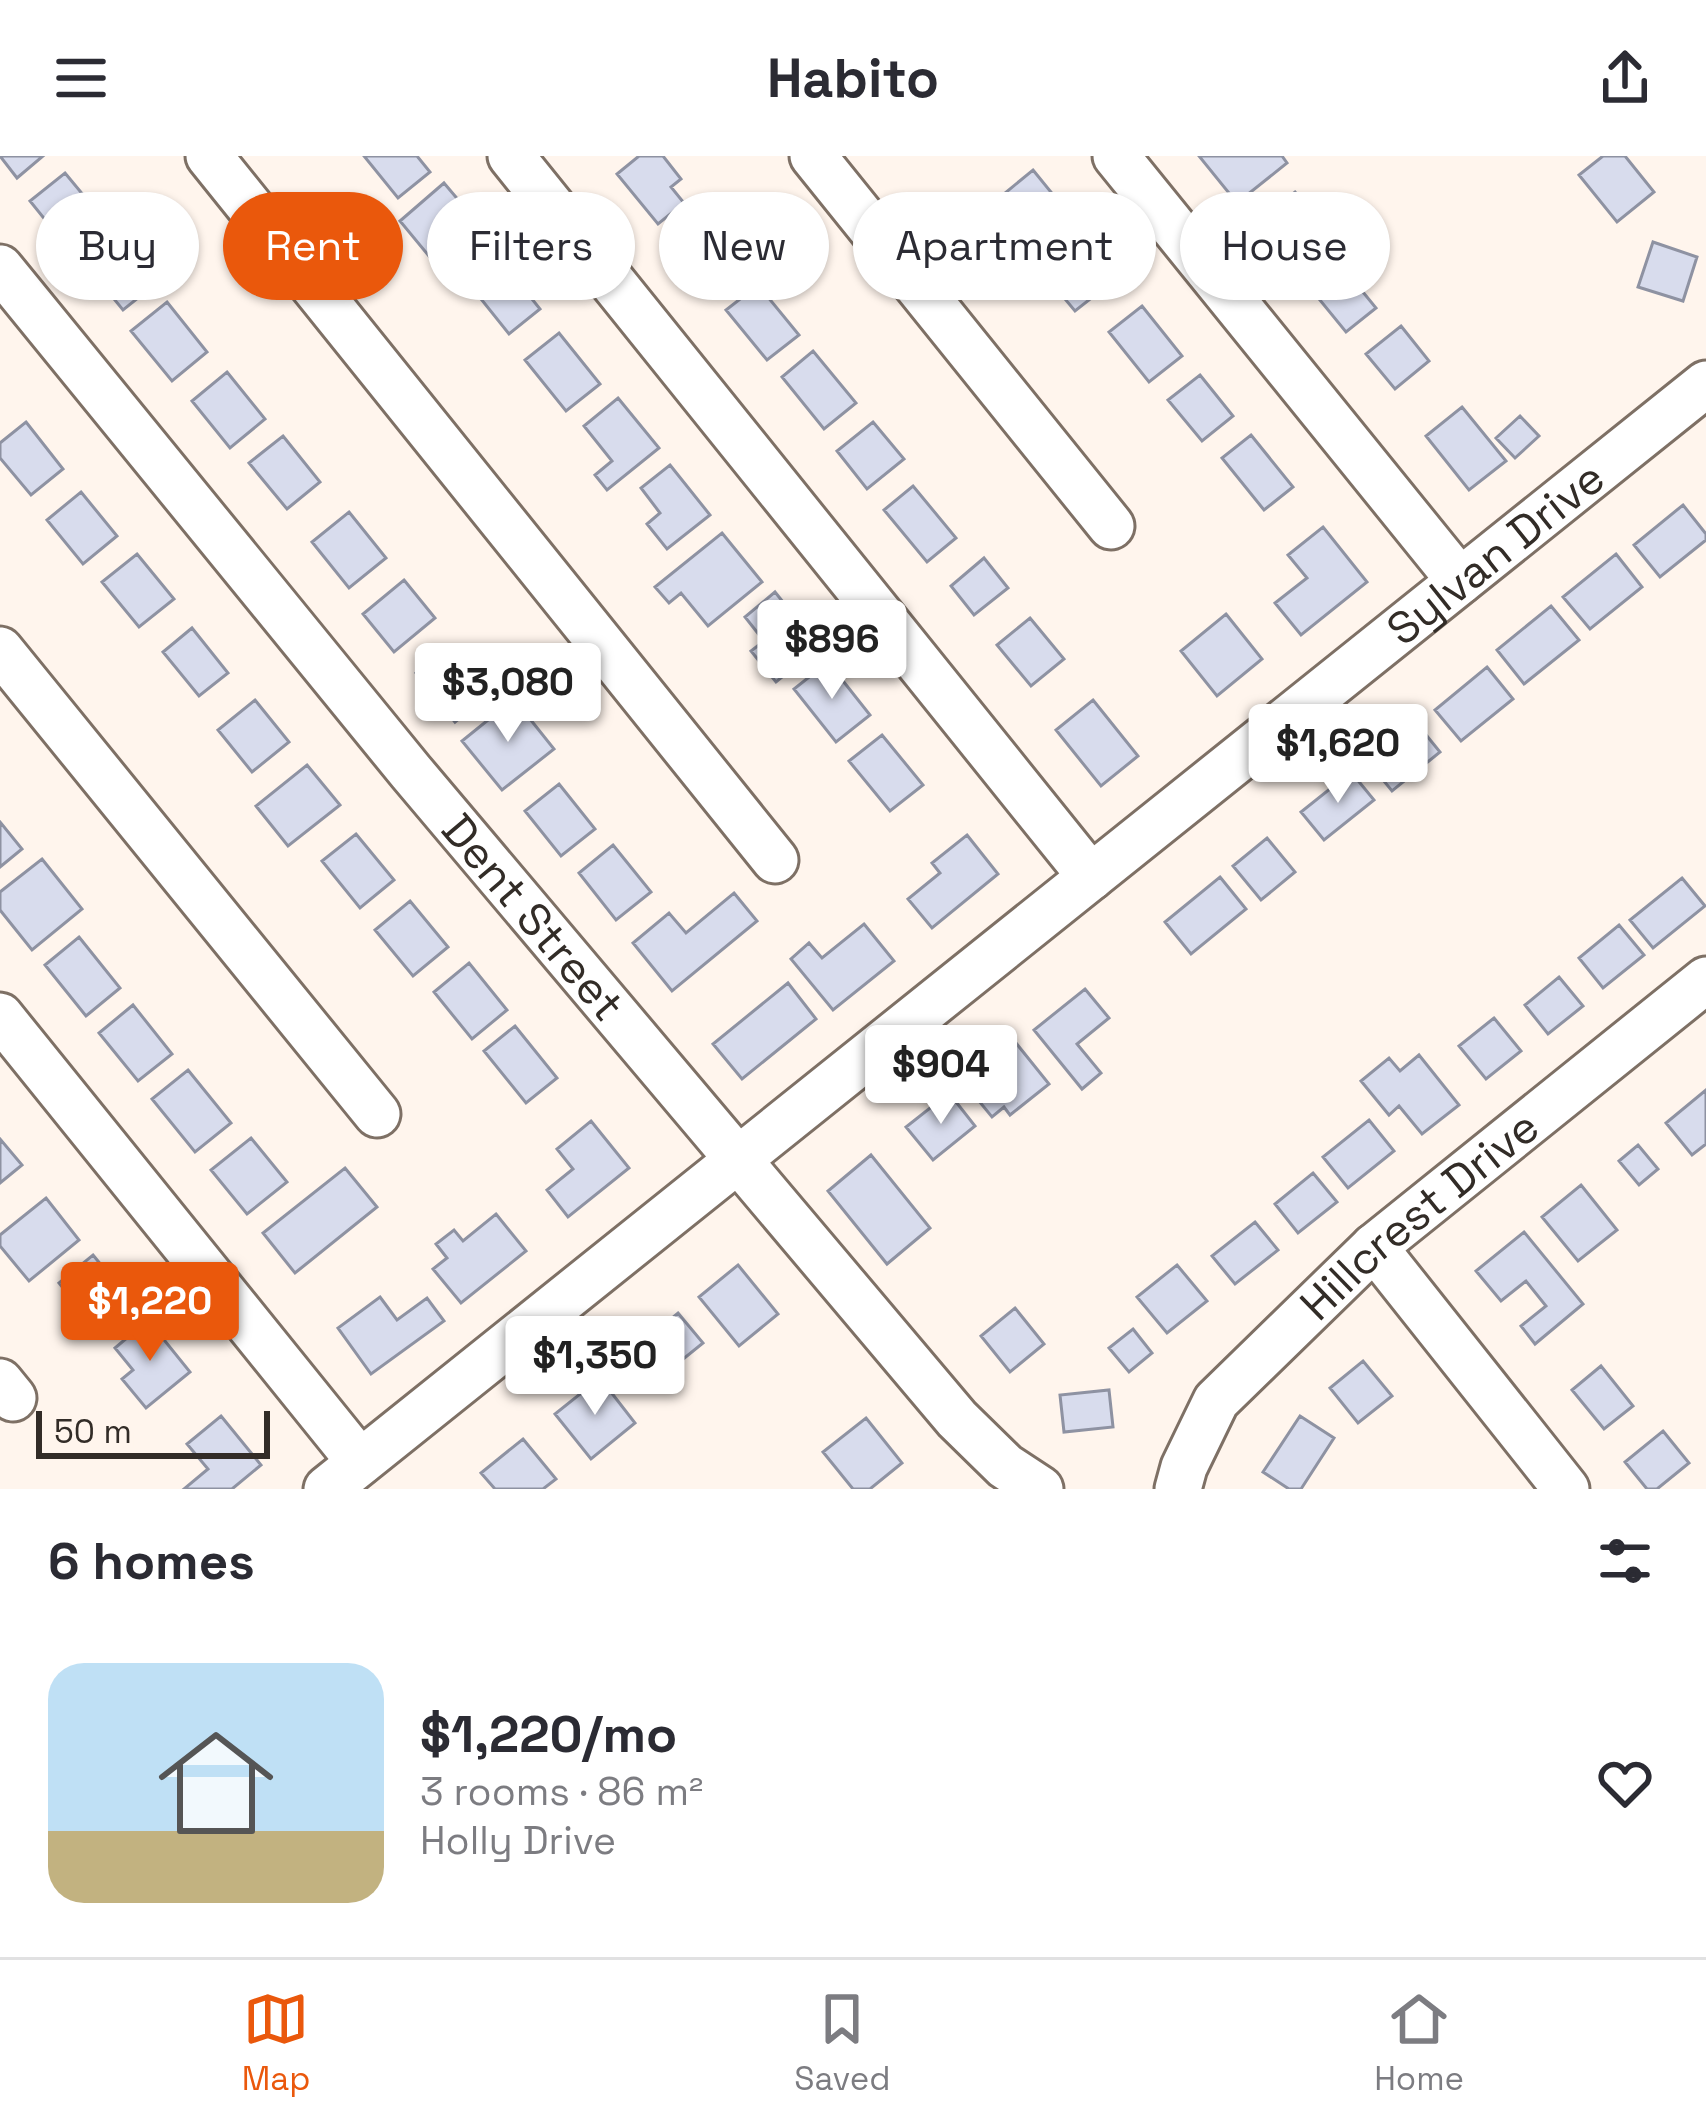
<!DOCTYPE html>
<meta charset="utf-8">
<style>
body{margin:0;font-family:"Space Grotesk",sans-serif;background:#f2f2f3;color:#2b2b33;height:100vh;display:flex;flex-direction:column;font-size:45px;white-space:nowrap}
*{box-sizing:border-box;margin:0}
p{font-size:39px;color:#7c7c81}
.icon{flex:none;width:66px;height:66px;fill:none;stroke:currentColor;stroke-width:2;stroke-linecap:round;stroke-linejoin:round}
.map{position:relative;height:1333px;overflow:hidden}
.panel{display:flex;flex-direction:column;background:#fff;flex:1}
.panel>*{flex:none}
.hud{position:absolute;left:36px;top:36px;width:1635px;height:108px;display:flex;gap:24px}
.scale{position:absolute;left:36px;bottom:30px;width:234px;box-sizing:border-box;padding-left:12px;border:6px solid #322c27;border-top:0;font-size:33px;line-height:42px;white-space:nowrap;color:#322c27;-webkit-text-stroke:9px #fff5ed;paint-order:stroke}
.price{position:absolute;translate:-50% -102px;padding:0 27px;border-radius:12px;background:#fff;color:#222;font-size:39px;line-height:78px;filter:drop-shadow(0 3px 6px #0008)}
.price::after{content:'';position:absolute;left:50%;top:72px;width:36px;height:27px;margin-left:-18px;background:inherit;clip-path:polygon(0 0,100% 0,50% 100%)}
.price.active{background:#ea580c;color:#fff}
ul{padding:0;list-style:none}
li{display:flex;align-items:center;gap:36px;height:300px;padding:0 48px}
li span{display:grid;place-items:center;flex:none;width:336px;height:240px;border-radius:36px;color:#555}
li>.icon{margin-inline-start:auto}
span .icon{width:144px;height:144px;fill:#fffc;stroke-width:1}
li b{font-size:51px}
h2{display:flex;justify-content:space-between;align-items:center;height:144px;padding:0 48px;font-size:51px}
.tag{padding:0 42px;border-radius:54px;background:#fff;box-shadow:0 3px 9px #0004;font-size:42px;line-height:108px}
.tag.active{background:#ea580c;color:#fff}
header{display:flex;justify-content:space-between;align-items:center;height:156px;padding:0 48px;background:#fff;font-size:54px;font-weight:700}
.tab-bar{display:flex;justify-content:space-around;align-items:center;height:168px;border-top:3px solid #e1e1e2;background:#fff;font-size:33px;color:#7c7c81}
.tab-bar a{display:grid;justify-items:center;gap:6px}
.tab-bar .active{color:#ea580c}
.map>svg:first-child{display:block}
.building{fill:#d8dced;stroke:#8e92a2;stroke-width:3}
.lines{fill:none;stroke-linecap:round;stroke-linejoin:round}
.minor-casing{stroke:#7e7065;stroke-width:51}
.minor{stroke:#fff;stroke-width:45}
.labels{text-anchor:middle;stroke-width:9;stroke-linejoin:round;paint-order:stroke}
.street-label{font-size:45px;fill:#322c27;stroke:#fff5ed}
</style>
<header><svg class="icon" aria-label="menu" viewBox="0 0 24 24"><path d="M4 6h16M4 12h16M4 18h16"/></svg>Habito<svg class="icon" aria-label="share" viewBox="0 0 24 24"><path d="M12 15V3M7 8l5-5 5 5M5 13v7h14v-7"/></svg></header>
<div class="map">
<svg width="1706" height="1333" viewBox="0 0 1706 1333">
<rect width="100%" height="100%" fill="#fff5ed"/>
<path class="building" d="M0,0h43l-26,22z
M364,0h53l13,16 -32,26z
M639,0h24l18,23 -10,8 13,16 -26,21 -41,-50z
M1199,0h83l5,7 -50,40z
M1603,0h22l29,36 -37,30 -38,-47z
M1033,14l35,43 -40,33 -35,-43z
M65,17l34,41 -36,28 -33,-41z
M444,27l44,52 -45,38 -43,-52z
M1295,36l41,50 -37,30 -41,-50z
M710,64l34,42 -34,27 -34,-42z
M110,76l43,54 -30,24 -44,-54z
M1090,79l32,39 -47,37 -15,-18 15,-12 -17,-20z
M1653,86l44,15 -14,44 -45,-14z
M496,98l44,55 -31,25 -44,-55z
M1336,103l40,49 -30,24 -40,-49z
M758,129l41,50 -32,25 -41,-50z
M167,146l40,50 -35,29 -41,-50z
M1142,150l40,50 -33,26 -40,-50z
M1401,170l28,35 -34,28 -29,-35z
M559,177l41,51 -34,27 -41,-51z
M813,195l43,52 -32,26 -42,-52z
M227,216l38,47 -35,29 -38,-47z
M1200,219l33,41 -31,25 -34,-41z
M618,242l41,50 -52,42 -12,-15 17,-14 -28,-35z
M1462,251l44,54 -37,29 -43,-54z
M1520,260l19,20 -24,22 -19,-20z
M26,266l37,47 -32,26 -31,-37v-15z
M873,266l31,37 -37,30 -30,-38z
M1251,279l42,52 -29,23 -42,-52z
M283,280l37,46 -33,27 -38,-46z
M670,309l40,50 -43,34 -20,-25 13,-11 -19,-25z
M913,330l43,52 -29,24 -43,-52z
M81,336l36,44 -34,28 -36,-44z
M1683,349l23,29v6l-46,37 -26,-32z
M349,356l37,46 -37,30 -37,-46z
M1323,371l44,55 -66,53 -26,-32 32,-25 -19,-23z
M722,377l40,49 -54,44 -27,-33 -12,10 -14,-16z
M137,398l37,45 -35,28 -37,-45z
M1616,398l26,33 -52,42 -27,-32z
M984,402l24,30 -34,27 -23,-29z
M404,424l31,38 -41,34 -31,-38z
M775,436l44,55 -43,35 -25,-31 13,-10 -19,-24z
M1551,450l28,34 -55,44 -27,-34z
M1226,458l36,45 -45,37 -36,-45z
M1030,462l34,41 -33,27 -34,-41z
M192,472l36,45 -29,23 -36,-44z
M448,492l38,48 -31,26 -39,-49z
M828,506l42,53 -34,27 -42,-53z
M1487,511l26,32 -52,42 -26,-31z
M514,543l40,50 -52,41 -40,-49z
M255,544l34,42 -37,30 -34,-42z
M1093,544l45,56 -37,30 -45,-56z
M1414,564l26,32 -48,39 -26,-32z
M882,579l41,50 -33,26 -41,-50z
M307,609l33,40 -52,41 -32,-40z
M1351,616l23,28 -50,40 -23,-28z
M559,628l36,45 -34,27 -36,-45z
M0,666l22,27 -22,18z
M356,678l38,46 -34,28 -38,-47z
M967,679l31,39 -66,54 -24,-29 32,-26 -8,-10z
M1267,682l28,34 -34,28 -28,-34z
M613,689l38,47 -35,28 -37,-47z
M42,703l40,50 -50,41 -32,-40v-18z
M1220,721l26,32 -55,45 -26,-32z
M1682,722l23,28 -52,42 -23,-28z
M734,737l23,28 -85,70 -39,-48 36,-30 17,20z
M410,745l38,46 -35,29 -38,-46z
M864,768l30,37 -61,49 -42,-51 18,-16 13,15z
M1619,769l25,30 -41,33 -24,-30z
M79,781l41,51 -34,28 -41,-51z
M469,807l38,47 -35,29 -38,-47z
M1559,821l24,29 -35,28 -23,-29z
M788,827l28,36 -74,60 -29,-35z
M1085,833l24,29 -32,26 24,29 -19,16 -48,-59z
M133,849l39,49 -34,27 -39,-48z
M1494,862l27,33 -35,28 -27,-33z
M515,870l42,52 -31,25 -42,-52z
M1016,887l33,41 -39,31 -6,-8 -12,10 -27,-33z
M1419,899l40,50 -37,29 -23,-28 -10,9 -28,-34 28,-23 11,13z
M188,914l43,53 -36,29 -43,-53z
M1706,934v54l-14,11 -26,-32z
M949,937l26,33 -42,34 -27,-33z
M1369,964l25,31 -46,37 -25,-31z
M591,965l38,47 -61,49 -21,-27 26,-21 -16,-20z
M251,982l36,44 -40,32 -36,-44z
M0,983l22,26 -22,18z
M1638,989l20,24 -19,16 -20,-24z
M871,999l59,73 -43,36 -59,-73z
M345,1012l32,39 -82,66 -32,-40z
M1313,1017l24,29 -39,31 -23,-29z
M1581,1029l36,45 -39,31 -36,-44z
M46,1042l33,42 -50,41 -29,-35v-11z
M496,1058l30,37 -65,52 -28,-34 14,-11 -11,-14 18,-14 9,11z
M1255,1066l23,28 -43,34 -23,-28z
M1524,1076l59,72 -48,40 -14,-18 25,-20 -20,-25 -25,20 -25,-30z
M93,1099l41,50 -34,29 -41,-51z
M738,1109l40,49 -39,32 -40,-49z
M1177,1109l30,36 -40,32 -30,-36z
M380,1141l17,23 30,-22 17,23 -73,53 -33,-46z
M1015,1152l29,36 -34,28 -29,-36z
M678,1157l25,30 -53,43 -24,-30z
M148,1164l42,52 -44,36 -24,-29 11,-9 -18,-22z
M1133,1173l19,24 -23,19 -20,-24z
M1363,1205l29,35 -34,27 -28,-35z
M1601,1210l32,40 -29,23 -32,-39z
M600,1222l35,45 -44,36 -36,-45z
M1109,1234l4,37 -49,5 -4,-37z
M221,1260l40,49 -29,24h-48l24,-20 -21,-25z
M1300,1260l34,22 -33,51h-12l-26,-17z
M866,1262l36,45 -32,26h-17l-30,-37z
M1663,1275l26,32 -32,26h-10l-22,-27z
M523,1283l33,40 -13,10h-48l-14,-16z"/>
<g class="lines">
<defs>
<g id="minor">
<path d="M209,0l566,704"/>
<path d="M511,0l580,721"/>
<path d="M813,0l298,370"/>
<path d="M1116,0l344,425"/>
<path id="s1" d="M0,112l411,504 546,647 48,47 35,23"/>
<path d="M0,494l377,464"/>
<path d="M0,860l360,446"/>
<path d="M1374,1091l192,242"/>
<path d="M0,1226l13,16"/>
<path id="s2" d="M327,1333l1379,-1105"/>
<path id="s3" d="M1178,1333l6,-22 32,-66 158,-154 332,-267"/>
</g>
</defs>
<use href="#minor" class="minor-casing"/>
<use href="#minor" class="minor"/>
</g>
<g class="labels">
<g class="street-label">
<text dy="16" stroke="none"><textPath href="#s2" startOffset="1497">Sylvan Drive</textPath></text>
<text dy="16" stroke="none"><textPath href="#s1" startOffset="840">Dent Street</textPath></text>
<text dy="16" stroke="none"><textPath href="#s3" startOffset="372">Hillcrest Drive</textPath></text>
</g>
</g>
</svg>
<div class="scale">50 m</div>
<b class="price" style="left:832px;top:546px">$896</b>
<b class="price" style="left:508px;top:589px">$3,080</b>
<b class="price" style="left:1338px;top:650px">$1,620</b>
<b class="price" style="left:941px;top:971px">$904</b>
<b class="price active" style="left:150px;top:1208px">$1,220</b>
<b class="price" style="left:595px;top:1262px">$1,350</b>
<div class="hud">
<a class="tag">Buy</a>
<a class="tag active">Rent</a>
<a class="tag">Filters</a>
<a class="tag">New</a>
<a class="tag">Apartment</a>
<a class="tag">House</a>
</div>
</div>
<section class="panel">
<h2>6 homes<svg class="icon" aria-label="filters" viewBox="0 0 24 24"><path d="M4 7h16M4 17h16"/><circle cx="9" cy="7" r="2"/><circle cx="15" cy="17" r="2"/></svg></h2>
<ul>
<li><span style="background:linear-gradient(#bfe0f5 70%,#c2b280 0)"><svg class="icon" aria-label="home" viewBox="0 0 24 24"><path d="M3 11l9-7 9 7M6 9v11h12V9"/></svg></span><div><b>$1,220/mo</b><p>3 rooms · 86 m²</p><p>Holly Drive</p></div><svg class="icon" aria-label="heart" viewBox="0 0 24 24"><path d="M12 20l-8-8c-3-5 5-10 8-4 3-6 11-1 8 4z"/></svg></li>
</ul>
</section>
<nav class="tab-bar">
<a class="active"><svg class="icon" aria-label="map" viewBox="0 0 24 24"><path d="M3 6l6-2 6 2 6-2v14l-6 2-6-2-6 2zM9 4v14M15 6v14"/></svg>Map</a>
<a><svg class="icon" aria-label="saved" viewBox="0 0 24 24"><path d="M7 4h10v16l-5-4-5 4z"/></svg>Saved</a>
<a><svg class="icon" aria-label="home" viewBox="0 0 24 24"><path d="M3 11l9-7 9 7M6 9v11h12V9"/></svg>Home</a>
</nav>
